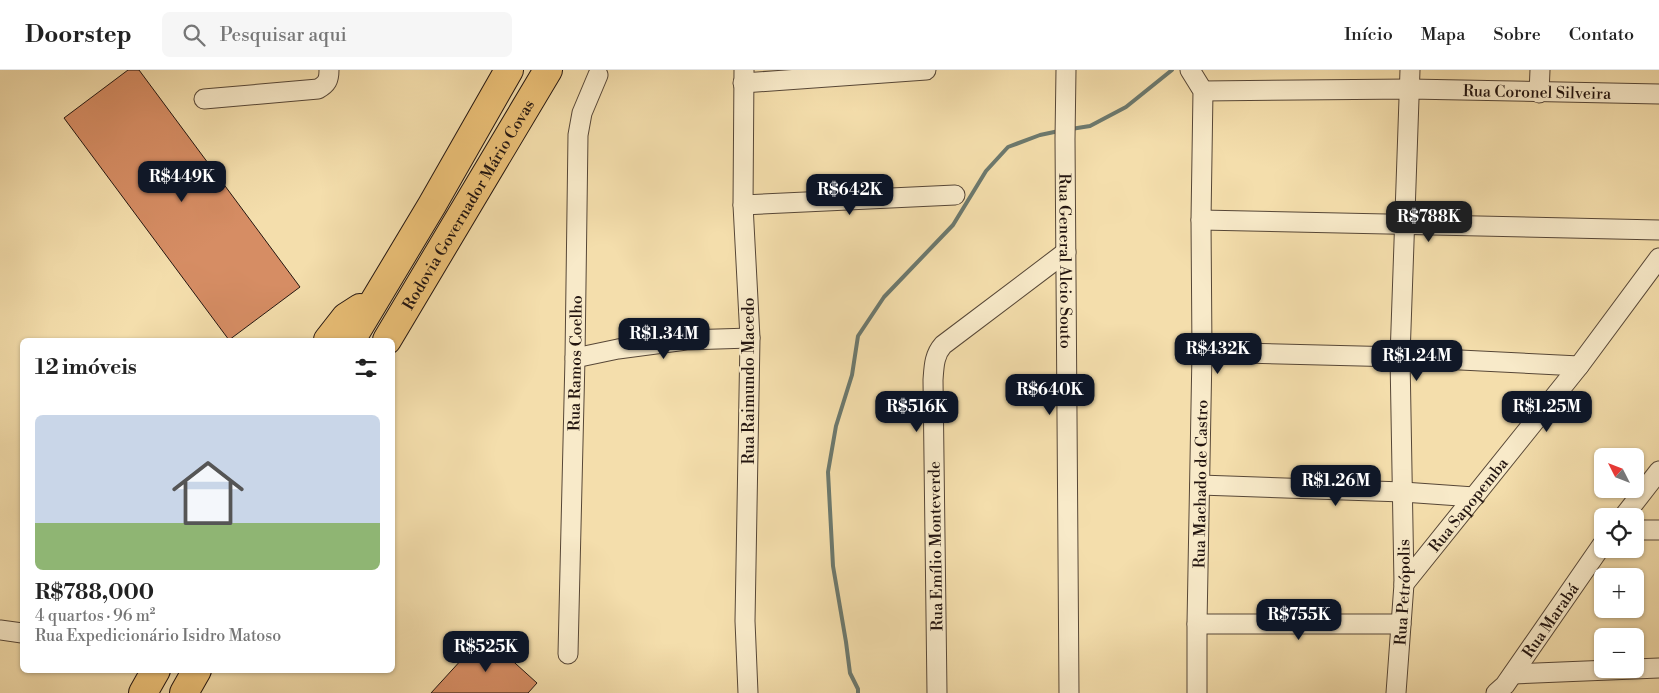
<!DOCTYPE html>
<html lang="pt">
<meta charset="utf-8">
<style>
body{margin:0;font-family:"Libre Bodoni",serif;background:#f6f6f6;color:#222;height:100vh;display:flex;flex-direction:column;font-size:19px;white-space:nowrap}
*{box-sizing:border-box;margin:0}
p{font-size:16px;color:#767676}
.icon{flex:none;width:28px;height:28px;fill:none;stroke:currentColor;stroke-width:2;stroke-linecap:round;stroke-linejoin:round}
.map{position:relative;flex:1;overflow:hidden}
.side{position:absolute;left:20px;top:268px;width:375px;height:335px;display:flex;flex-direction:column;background:#fff;border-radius:8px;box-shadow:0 1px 4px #0004}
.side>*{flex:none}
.needle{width:32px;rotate:312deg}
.fabs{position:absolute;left:1594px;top:378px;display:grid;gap:10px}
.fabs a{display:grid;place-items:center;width:50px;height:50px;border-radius:8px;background:#fff;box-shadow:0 1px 4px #0004;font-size:25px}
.price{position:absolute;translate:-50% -42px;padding:0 11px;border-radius:10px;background:#111827;color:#fff;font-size:16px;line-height:32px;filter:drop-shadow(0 1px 2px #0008)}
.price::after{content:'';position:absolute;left:50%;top:30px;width:15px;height:11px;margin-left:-8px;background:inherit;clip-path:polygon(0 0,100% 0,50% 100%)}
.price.on{background:#222;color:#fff}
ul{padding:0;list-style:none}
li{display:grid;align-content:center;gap:10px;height:265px;padding:0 15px}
li span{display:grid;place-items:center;height:155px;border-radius:8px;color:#555}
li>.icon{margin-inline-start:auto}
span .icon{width:90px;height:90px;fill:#fffc;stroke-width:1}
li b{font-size:21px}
h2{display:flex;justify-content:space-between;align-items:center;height:60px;padding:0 15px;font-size:21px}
header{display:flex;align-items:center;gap:30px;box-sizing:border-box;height:70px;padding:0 25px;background:#fff;border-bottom:1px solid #e0e0e0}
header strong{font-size:24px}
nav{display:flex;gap:28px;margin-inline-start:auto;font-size:18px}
.search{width:350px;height:45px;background:#f6f6f6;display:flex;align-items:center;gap:12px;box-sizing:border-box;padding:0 18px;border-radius:8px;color:#767676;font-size:19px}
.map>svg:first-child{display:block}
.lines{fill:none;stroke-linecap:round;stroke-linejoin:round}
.stream{stroke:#6c796e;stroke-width:4}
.building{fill:#d68d64;stroke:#231510}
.minor-casing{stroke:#574737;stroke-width:21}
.highway-casing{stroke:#231510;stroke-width:30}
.minor{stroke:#f8eac9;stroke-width:19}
.highway{stroke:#eabf76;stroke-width:28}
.labels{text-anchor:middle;stroke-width:4;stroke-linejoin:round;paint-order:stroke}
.street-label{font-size:16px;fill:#231510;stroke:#f8eac9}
</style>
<header>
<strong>Doorstep</strong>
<div class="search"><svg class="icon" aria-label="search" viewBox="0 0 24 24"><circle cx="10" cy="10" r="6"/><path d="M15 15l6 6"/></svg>Pesquisar aqui</div>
<nav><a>Início</a><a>Mapa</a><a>Sobre</a><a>Contato</a></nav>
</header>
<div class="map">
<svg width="1659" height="623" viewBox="0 0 1659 623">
<rect width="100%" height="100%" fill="#f4deac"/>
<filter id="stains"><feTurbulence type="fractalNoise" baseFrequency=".004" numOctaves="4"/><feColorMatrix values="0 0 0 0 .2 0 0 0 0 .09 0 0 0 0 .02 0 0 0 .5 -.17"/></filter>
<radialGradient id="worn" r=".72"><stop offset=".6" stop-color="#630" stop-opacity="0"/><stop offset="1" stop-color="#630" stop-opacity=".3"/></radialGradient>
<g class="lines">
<path class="stream" d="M1071,59l19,-3 36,-19 46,-37
M858,623v-4l-8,-16 -4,-31 -13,-76 -5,-94 8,-46 16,-51 6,-39 26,-39 69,-72 33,-54 22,-24 32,-12 19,-4"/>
</g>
<path class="building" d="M128,0h11l161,217 -71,53 -165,-222z
M484,565l53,48 -9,10h-97z"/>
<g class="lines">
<defs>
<g id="minor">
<path d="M744,0l-1,135 7,133 -5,283 3,72"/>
<path id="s1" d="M1066,0l-1,69 4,554"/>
<path d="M1190,0l13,21 -2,129 1,132 -5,272v69"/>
<path d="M743,13l183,-13"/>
<path id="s2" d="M1203,21l207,-2 249,5"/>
<path d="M1539,23l1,-23"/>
<path d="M204,29l114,-10c9,-5 11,-9 11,-19"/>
<path d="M743,135l212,-10"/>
<path d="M1201,150l458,10"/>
<path d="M1202,282l198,5 179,9"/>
<path d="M575,288l43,-9 68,-9 64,-2"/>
<path d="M1200,415l203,7 71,5"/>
<path d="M1624,446l35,-45"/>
<path d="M1635,460h24"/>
<path id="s3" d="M1404,514l175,-218 80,-108"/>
<path d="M1197,554h204"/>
<path d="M0,560l22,3"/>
<path id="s4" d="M568,584l7,-296 3,-223 4,-22 16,-38"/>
<path d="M1513,604l146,-6"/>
<path d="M937,623l-4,-313c1,-13 1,-25 10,-35l123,-93"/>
<path id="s5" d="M1396,623l8,-109 -4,-227 10,-287"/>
<path id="s6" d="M1496,623l9,-8 97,-140"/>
</g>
<g id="highway">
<path d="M328,270l18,-23 14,-9"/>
<path d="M351,270l81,-135 77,-135"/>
<path id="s7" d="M387,270l161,-270"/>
<path d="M143,623l13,-23"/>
<path d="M184,623l13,-23"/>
</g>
</defs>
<use href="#minor" class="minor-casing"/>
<use href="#highway" class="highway-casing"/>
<use href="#minor" class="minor"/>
<use href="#highway" class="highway"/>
</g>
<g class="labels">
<g class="street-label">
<text dy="6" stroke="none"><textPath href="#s2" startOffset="334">Rua Coronel Silveira</textPath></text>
<text dy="6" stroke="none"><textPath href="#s7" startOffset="158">Rodovia Governador Mário Covas</textPath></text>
<text dy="6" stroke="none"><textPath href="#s1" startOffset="191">Rua General Alcio Souto</textPath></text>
<text dy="6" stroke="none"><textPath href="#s4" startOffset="291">Rua Ramos Coelho</textPath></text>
<text transform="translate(748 311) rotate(-90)" y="6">Rua Raimundo Macedo</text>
<text transform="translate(1200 414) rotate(-89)" y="6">Rua Machado de Castro</text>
<text dy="6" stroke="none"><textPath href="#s3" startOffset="102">Rua Sapopemba</textPath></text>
<text transform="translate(935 476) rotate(-91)" y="6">Rua Emílio Monteverde</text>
<text dy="6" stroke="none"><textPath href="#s5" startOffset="101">Rua Petrópolis</textPath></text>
<text dy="6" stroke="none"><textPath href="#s6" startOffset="91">Rua Marabá</textPath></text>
</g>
</g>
<rect width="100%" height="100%" filter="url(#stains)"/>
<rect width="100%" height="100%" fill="url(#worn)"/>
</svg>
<div class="fabs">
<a><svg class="needle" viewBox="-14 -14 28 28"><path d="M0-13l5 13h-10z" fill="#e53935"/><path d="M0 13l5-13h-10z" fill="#767676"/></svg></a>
<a><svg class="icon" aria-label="locate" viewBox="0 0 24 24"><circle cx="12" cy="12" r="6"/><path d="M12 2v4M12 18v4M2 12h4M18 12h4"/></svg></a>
<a>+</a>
<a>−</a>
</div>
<b class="price" style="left:182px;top:133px">R$449K</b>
<b class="price" style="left:850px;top:146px">R$642K</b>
<b class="price on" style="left:1429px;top:173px">R$788K</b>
<b class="price" style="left:664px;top:290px">R$1.34M</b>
<b class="price" style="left:1218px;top:305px">R$432K</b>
<b class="price" style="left:1417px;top:312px">R$1.24M</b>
<b class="price" style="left:1050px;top:346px">R$640K</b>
<b class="price" style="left:917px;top:363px">R$516K</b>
<b class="price" style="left:1547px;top:363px">R$1.25M</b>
<b class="price" style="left:1336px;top:437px">R$1.26M</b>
<b class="price" style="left:1299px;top:571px">R$755K</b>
<b class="price" style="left:486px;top:603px">R$525K</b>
<section class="side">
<h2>12 imóveis<svg class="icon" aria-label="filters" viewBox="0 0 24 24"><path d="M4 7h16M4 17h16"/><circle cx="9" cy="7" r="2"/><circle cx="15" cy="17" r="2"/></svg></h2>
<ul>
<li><span style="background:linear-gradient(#c9d6e8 70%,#8fb573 0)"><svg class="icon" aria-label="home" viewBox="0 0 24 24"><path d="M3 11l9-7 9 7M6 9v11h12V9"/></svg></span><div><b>R$788,000</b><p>4 quartos · 96 m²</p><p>Rua Expedicionário Isidro Matoso</p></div></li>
</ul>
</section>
</div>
